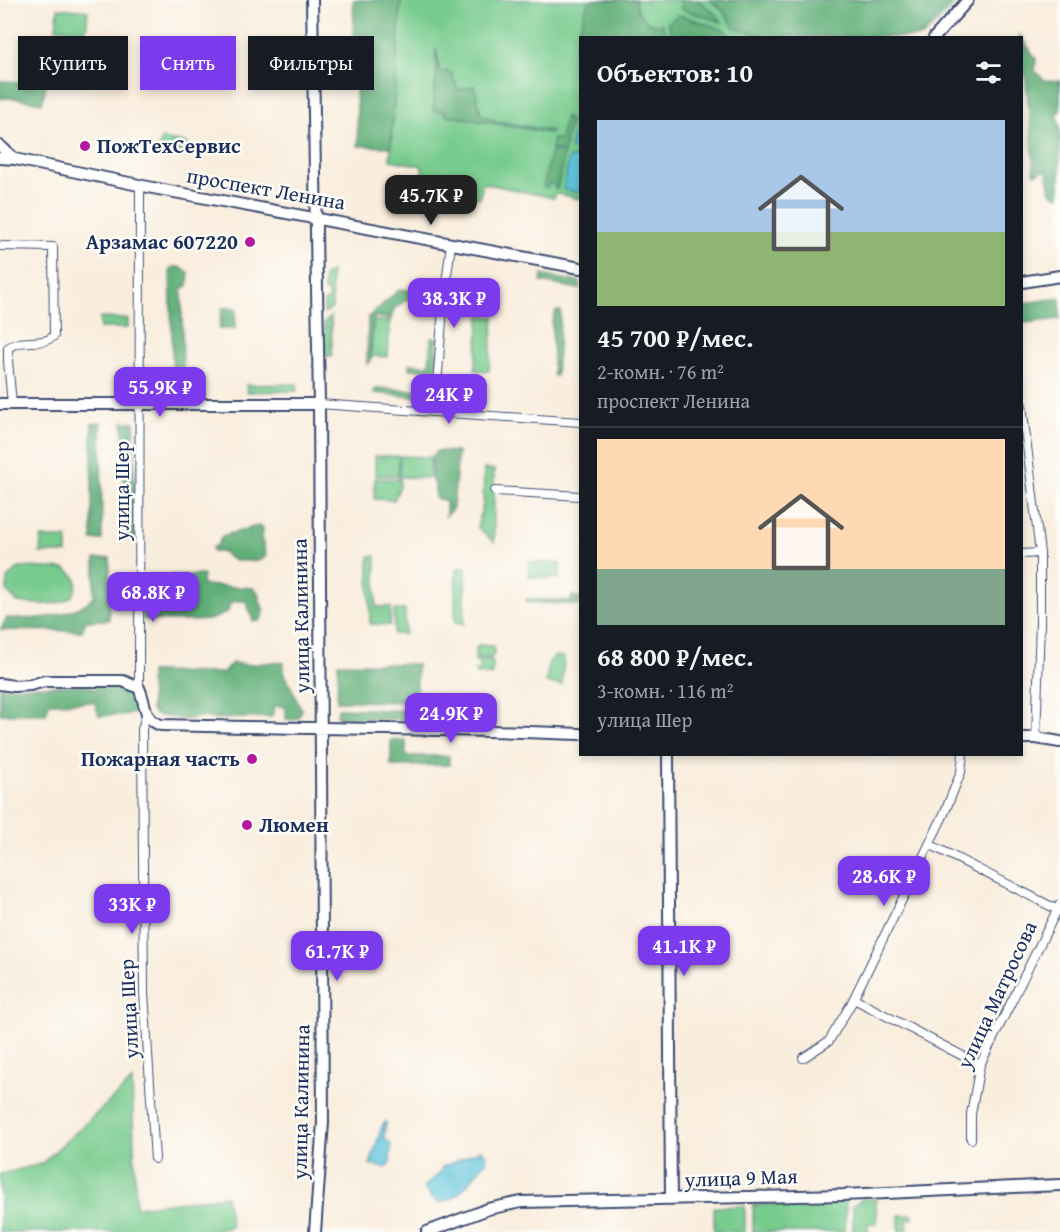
<!DOCTYPE html>
<html lang="ru">
<meta charset="utf-8">
<style>
body{margin:0;font-family:"Gentium Book Plus",serif;background:#242831;color:#f1f3f6;height:100vh;display:flex;flex-direction:column;font-size:22px;white-space:nowrap}
*{box-sizing:border-box;margin:0}
p{font-size:20px;color:#9ea1a6}
.icon{flex:none;width:33px;height:33px;fill:none;stroke:currentColor;stroke-width:2;stroke-linecap:round;stroke-linejoin:round}
.map{position:relative;flex:1;overflow:hidden}
.side{position:absolute;left:579px;top:36px;width:444px;height:720px;display:flex;flex-direction:column;background:#171b24;border-radius:0px;box-shadow:0 3px 9px #0003}
.side>*{flex:none}
.banner{position:absolute;left:18px;top:36px;width:471px;height:54px;display:flex;gap:12px}
.price{position:absolute;translate:-50% -51px;padding:0 14px;border-radius:12px;background:#7c3aed;color:#fff;font-size:20px;line-height:39px;filter:drop-shadow(0 2px 3px #0008)}
.price::after{content:'';position:absolute;left:50%;top:36px;width:18px;height:14px;margin-left:-9px;background:inherit;clip-path:polygon(0 0,100% 0,50% 100%)}
.price.active{background:#222;color:#fff}
ul{padding:0;list-style:none}
li{display:grid;align-content:center;gap:12px;height:318px;padding:0 18px}
li+li{border-top:2px solid #363941}
li span{display:grid;place-items:center;height:186px;border-radius:0px;color:#555}
li>.icon{margin-inline-start:auto}
span .icon{width:108px;height:108px;fill:#fffc;stroke-width:1}
li b{font-size:26px}
h2{display:flex;justify-content:space-between;align-items:center;height:72px;padding:0 18px;font-size:26px}
.pill{padding:0 21px;border-radius:0px;background:#171b24;box-shadow:0 3px 9px #0003;font-size:21px;line-height:54px}
.pill.active{background:#7c3aed;color:#fff}
.map>svg:first-child{display:block}
.green{fill:#77cb8d;stroke:#497d76;stroke-width:1.5}
.forest{fill:#61af78;stroke:#3e6f6b;stroke-width:1.5}
.water{fill:#5fc4dc;stroke:#3d7a9d;stroke-width:1.5}
.lines{fill:none;stroke-linecap:round;stroke-linejoin:round}
.street-casing{stroke:#3c4c71;stroke-width:10}
.secondary-casing{stroke:#3c4c71;stroke-width:14}
.street{stroke:#fff;stroke-width:8}
.secondary{stroke:#fff;stroke-width:10}
.poi-dot{fill:#b5179e;stroke:#fdfcf7;stroke-width:2}
.labels{text-anchor:middle;stroke-width:5;stroke-linejoin:round;paint-order:stroke}
.poi-label{font-size:21px;font-weight:bold;fill:#1b2f5e;stroke:#fdfcf7;text-anchor:start}
.street-label{font-size:21px;fill:#1b2f5e;stroke:#fdfcf7}
</style>
<div class="map">
<svg width="1060" height="1232" viewBox="0 0 1060 1232">
<rect width="100%" height="100%" fill="#fdfcf7"/>
<filter id="ink" filterUnits="userSpaceOnUse"><feTurbulence type="fractalNoise" baseFrequency=".0167" numOctaves="2"/><feDisplacementMap in="SourceGraphic" scale="12" xChannelSelector="R" yChannelSelector="G"/><feConvolveMatrix kernelMatrix="1 2 1 2 8 2 1 2 1" color-interpolation-filters="sRGB"/></filter>
<filter id="wash" filterUnits="userSpaceOnUse"><feTurbulence type="fractalNoise" baseFrequency=".008" numOctaves="4" result="noise"/><feDisplacementMap in="SourceGraphic" scale="24" xChannelSelector="R" yChannelSelector="G"/><feGaussianBlur stdDeviation="1.35" result="paint"/><feColorMatrix in="noise" values="0 0 0 0 0 0 0 0 0 0 0 0 0 0 0 0 0 1.4 0 .05"/><feComposite in="paint" operator="in"/></filter>
<g filter="url(#wash)">
<rect width="100%" height="100%" fill="#f9eddd"/>
<path class="green" d="M401,0h557l-35,37 -343,1v161l-22,-5h-3l-1,4 -71,-15 -3,15 -57,-10 -1,-22 -32,-6z
M58,8l30,3 -2,20 -30,-3z
M161,139l26,4 -2,10 -26,-5z
M331,272l1,36 -8,5v-12h4v-9h-4v-16z
M331,316l1,40h-5l-2,-3 -1,-30z
M480,316l14,1 -5,54 -14,-1z
M100,318l28,1v9h-28z
M373,321h17l-2,36 -17,-1z
M297,384v7l-50,1 -1,-7z
M375,456h24l-1,20h-23z
M400,456l30,1v21l-31,-1z
M484,469l10,1v72l-17,-15 6,-22z
M375,479h25v7l-6,14 -20,-1z
M41,538h26v15h-27z
M369,556h7v51h15l-1,18 -20,-1z
M529,562l31,1 -1,16 -30,-2z
M25,567l41,2 10,9c6,32 -38,27 -59,24l-10,-10v-14l10,-9z
M456,568h10l-2,56 -9,-1z
M394,610h11v24h-11z
M479,645l15,1v9l-3,3 -16,-1 1,-9z
M555,656l9,1 -2,28 -16,-2 3,-21z
M475,659l16,1 2,3 -1,13 -15,-2 -3,-4h6l1,-7 -6,-1z
M132,1081l4,126 90,-11 5,31c-21,5 -42,5 -64,5 -9,0 -15,-2 -25,0h-142v-58l41,-10z
M862,1199h14l1,24h-9v9h-15v-26z
M846,1201l-1,31h-92v-27z
M745,1206v26h-31v-25z
M899,1215h14v4h-6l1,11 -9,1z"/>
<path class="forest" d="M353,0h48l-10,147 -33,-1z
M588,0h48c1,16 10,25 26,24l5,13 -87,1v50c-15,-26 1,-60 8,-88z
M681,0h16l19,14 6,8 -41,-13z
M710,0h243l-34,37h-155l-30,-10 -11,-16z
M679,15l46,15 5,7h-57l-5,-14z
M1020,35l16,24 -1,12 9,9 16,1v30l-3,4 3,14v67l-9,-3 -4,-23 -13,4 -2,-36 -7,-64 -3,-6z
M436,48l4,24 6,-1 6,3 6,16 16,-4 7,28 16,7 54,10 -1,2 -105,-18 -1,-4h-11c1,-15 2,-28 4,-39 1,-7 -2,-15 -1,-24z
M48,78l-6,25 -28,-5h-13l-1,1v-18l33,1 5,-3z
M565,117l5,3 -6,31 -13,-2 2,-10 7,1z
M551,151l13,2 -7,36h-2v-4l-6,-2 -1,4h-5z
M173,267h6l10,5 -1,14 -5,2 -1,4 1,97h-5l-5,-5 -3,-115z
M542,275l38,7v7l-39,-7z
M400,289l33,3 3,2 -2,6h-28l-12,9 -3,10 -17,-2 -4,33 2,8 -5,6 1,-47z
M1060,298v21l-36,4 -2,-20z
M222,308h14l-1,21h-16z
M556,311h5l-5,65 -3,-1 -1,-53z
M431,338h7l-2,33 -27,-2v-5l20,1z
M427,374l9,1 -2,24 -62,-6 5,-5 48,3z
M123,422h11l1,117h-11z
M101,423l1,117h-10v-116z
M437,451l21,1 -5,56 -7,8v-15l-11,-3v-14l-3,-2v-26z
M258,526l5,2 -2,9 5,19c-7,7 -11,5 -19,5 -11,-1 -16,1 -23,-9h-10l-2,-4 6,-3 4,-9z
M110,558l-1,62 -23,1 -4,10 -82,-1 7,-12c30,2 63,0 87,-21l1,-38z
M149,575h54l-1,10 51,3 4,3 7,21 -4,9h-7l-7,-20h-11l-7,4 1,5c-5,5 -13,8 -21,10 -7,1 -61,1 -65,-1l2,-31 5,-7z
M572,596l8,1v8l-53,-3v-3l44,2z
M273,662l11,1c-2,13 4,17 9,28 3,7 4,12 9,18l-3,8 -5,3 -8,-1v-12l-12,-1 -2,11 -59,2 -11,-3 -15,4 -31,-5 -5,-4 -1,-39 73,1 9,-10 16,2z
M338,663l79,1v38l-80,-1z
M97,684c31,0 28,-3 40,26l-5,4 -33,2 -3,-11 -3,-3 -44,1 -3,11h-46v-27l87,-2 8,5z
M338,708l79,3 -1,9 -79,-2z
M391,740h15v16h43v9l-58,1z"/>
<path class="water" d="M580,123v70l-16,-4 5,-31h6l2,-8 -7,-2 6,-23z
M386,1122l-2,16 7,6 -1,20 -4,4 -16,-3 12,-39z
M481,1150l5,4v8c-11,11 -23,32 -37,38 -4,1 -7,2 -10,3l-7,-5 -8,-11 15,-13 3,-7z"/>
</g>
<g filter="url(#ink)">
<g class="lines">
<defs>
<path id="street" d="M0,246l53,1 1,89c-13,11 -32,1 -46,12v13l4,43
M319,404l261,18
M1022,405l18,148v70l-4,115
M435,412l8,-105 8,-63
M495,491l85,5
M1022,554l18,-1
M139,688l1,-502
M146,715l-4,14 2,264 11,166
M929,844l131,67
M854,999l126,66
M803,1058l26,-17 22,-37 93,-190 17,-42 2,-18
M971,1139v-25l9,-49 80,-161"/>
<path id="secondary" d="M312,0l7,404 4,718 -8,110
M934,38l34,-38
M0,146l15,13
M0,158l15,1 138,29 427,80
M1022,282l38,-6
M0,404h319
M0,684l14,2 16,-1 15,-4h78l16,7c7,15 4,32 22,37 140,4 280,3 419,9
M1022,738h14l24,4
M668,754l3,445
M427,1232l61,-23 33,-7 322,-7 217,-10"/>
</defs>
<use href="#street" class="street-casing"/>
<use href="#secondary" class="secondary-casing"/>
<use href="#street" class="street"/>
<use href="#secondary" class="secondary"/>
</g>
</g>
<g class="poi-dot">
<circle cx="85" cy="146" r="6"/>
<circle cx="250" cy="242" r="6"/>
<circle cx="252" cy="759" r="6"/>
<circle cx="247" cy="825" r="6"/>
</g>
<g class="labels">
<g class="poi-label">
<text x="97" y="153">ПожТехСервис</text>
<text x="238" y="249" text-anchor="end">Арзамас 607220</text>
<text x="240" y="766" text-anchor="end">Пожарная часть</text>
<text x="259" y="832">Люмен</text>
</g>
<g class="street-label">
<text transform="translate(266 189) rotate(10)" y="7">проспект Ленина</text>
<text transform="translate(122 491) rotate(-90)" y="7">улица Шер</text>
<text transform="translate(301 616) rotate(-91)" y="7">улица Калинина</text>
<text transform="translate(997 995) rotate(-65)" y="7">улица Матросова</text>
<text transform="translate(129 1009) rotate(-93)" y="7">улица Шер</text>
<text transform="translate(301 1102) rotate(-89)" y="7">улица Калинина</text>
<text transform="translate(741 1178) rotate(-2)" y="7">улица 9 Мая</text>
</g>
</g>
</svg>
<b class="price active" style="left:431px;top:226px">45.7K ₽</b>
<b class="price" style="left:454px;top:329px">38.3K ₽</b>
<b class="price" style="left:160px;top:418px">55.9K ₽</b>
<b class="price" style="left:449px;top:425px">24K ₽</b>
<b class="price" style="left:153px;top:623px">68.8K ₽</b>
<b class="price" style="left:451px;top:744px">24.9K ₽</b>
<b class="price" style="left:884px;top:907px">28.6K ₽</b>
<b class="price" style="left:132px;top:935px">33K ₽</b>
<b class="price" style="left:684px;top:977px">41.1K ₽</b>
<b class="price" style="left:337px;top:982px">61.7K ₽</b>
<div class="banner">
<a class="pill">Купить</a>
<a class="pill active">Снять</a>
<a class="pill">Фильтры</a>
</div>
<section class="side">
<h2>Объектов: 10<svg class="icon" aria-label="filters" viewBox="0 0 24 24"><path d="M4 7h16M4 17h16"/><circle cx="9" cy="7" r="2"/><circle cx="15" cy="17" r="2"/></svg></h2>
<ul>
<li><span style="background:linear-gradient(#a9c7e8 60%,#8fb573 0)"><svg class="icon" aria-label="home" viewBox="0 0 24 24"><path d="M3 11l9-7 9 7M6 9v11h12V9"/></svg></span><div><b>45 700 ₽/мес.</b><p>2-комн. · 76 m²</p><p>проспект Ленина</p></div></li>
<li><span style="background:linear-gradient(#ffd9b3 70%,#7fa58c 0)"><svg class="icon" aria-label="home" viewBox="0 0 24 24"><path d="M3 11l9-7 9 7M6 9v11h12V9"/></svg></span><div><b>68 800 ₽/мес.</b><p>3-комн. · 116 m²</p><p>улица Шер</p></div></li>
</ul>
</section>
</div>
